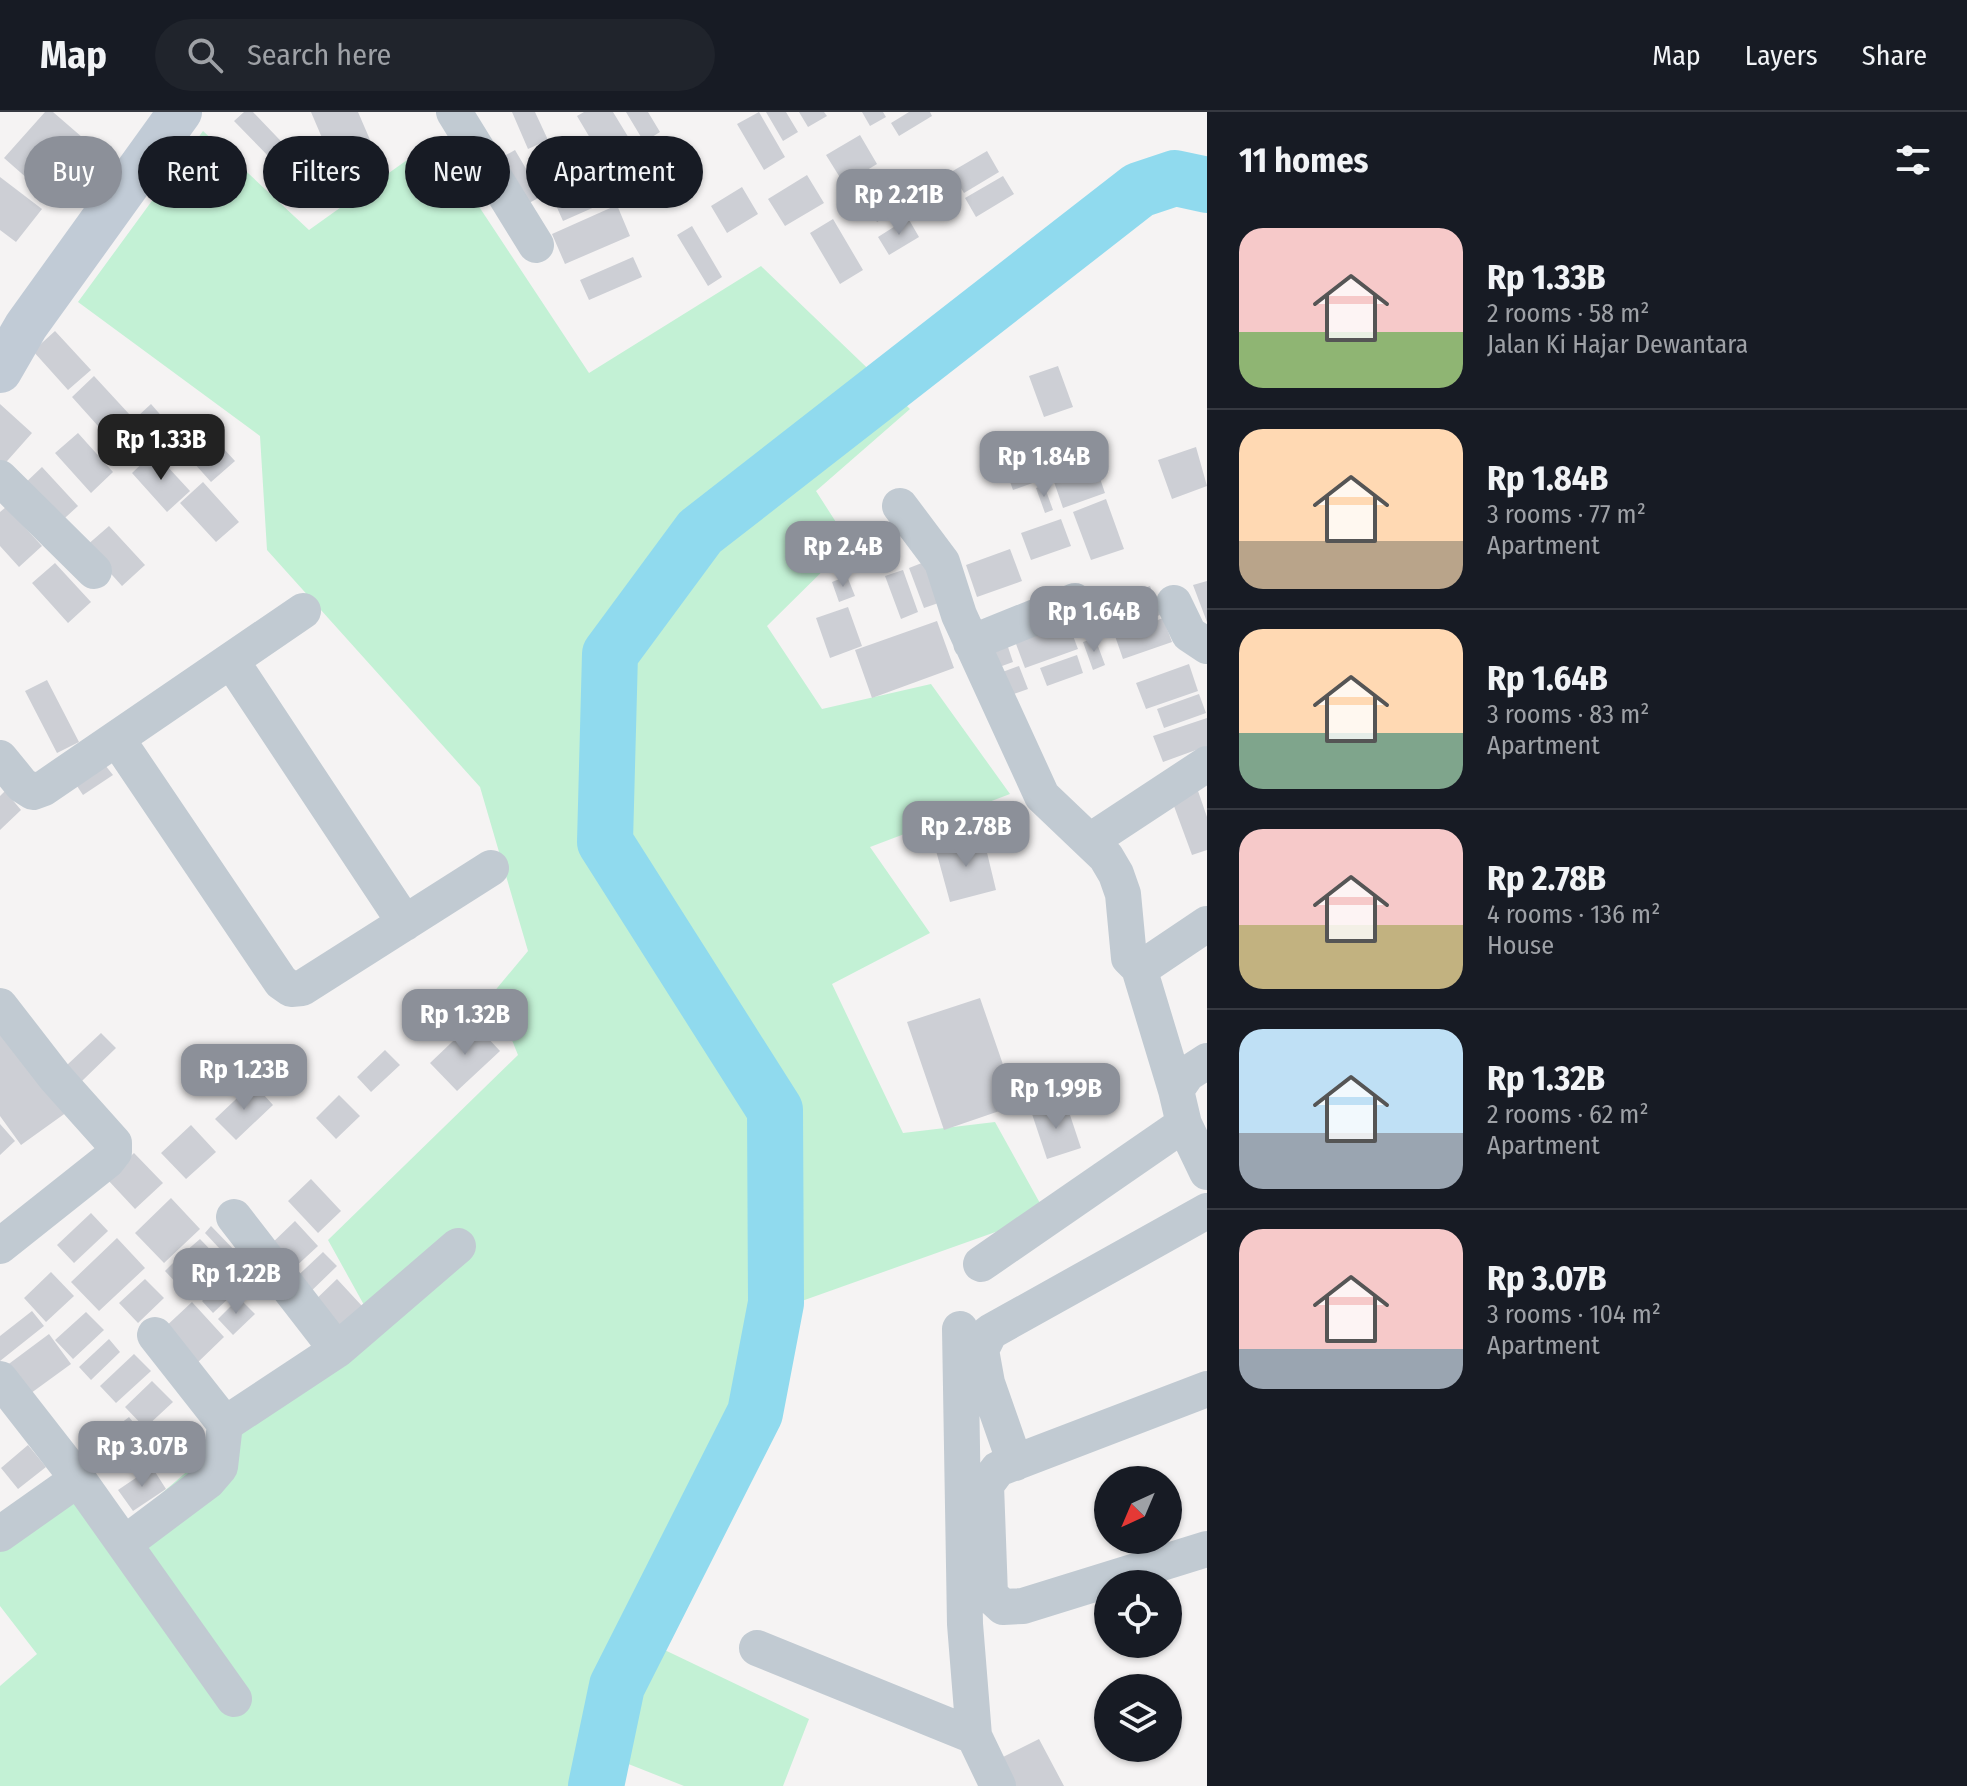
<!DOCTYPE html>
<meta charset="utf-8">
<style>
body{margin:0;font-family:"Fira Sans Condensed",sans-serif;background:#20242c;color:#f1f3f6;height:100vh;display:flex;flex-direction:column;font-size:30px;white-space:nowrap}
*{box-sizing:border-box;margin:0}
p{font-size:26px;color:#9ea1a6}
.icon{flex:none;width:44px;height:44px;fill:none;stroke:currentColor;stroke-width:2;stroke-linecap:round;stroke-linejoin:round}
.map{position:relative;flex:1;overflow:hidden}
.side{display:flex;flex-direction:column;background:#171b24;width:760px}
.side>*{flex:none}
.hud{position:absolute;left:24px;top:24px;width:760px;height:72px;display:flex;gap:16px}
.needle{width:52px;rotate:224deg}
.buttons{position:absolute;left:1094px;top:1354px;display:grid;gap:16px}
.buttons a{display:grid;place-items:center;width:88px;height:88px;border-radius:50%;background:#171b24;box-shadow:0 2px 6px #0004;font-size:40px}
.price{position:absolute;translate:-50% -68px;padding:0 18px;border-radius:16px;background:#8c9099;color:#fff;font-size:26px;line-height:52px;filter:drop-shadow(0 2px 4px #0008)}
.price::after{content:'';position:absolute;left:50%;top:48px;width:24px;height:18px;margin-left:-12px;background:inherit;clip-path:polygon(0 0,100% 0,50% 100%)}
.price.active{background:#222;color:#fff}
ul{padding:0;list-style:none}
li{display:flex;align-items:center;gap:24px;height:200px;padding:0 32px}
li+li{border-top:2px solid #363941}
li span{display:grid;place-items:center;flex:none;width:224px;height:160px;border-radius:24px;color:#555}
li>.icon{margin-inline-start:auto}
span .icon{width:96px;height:96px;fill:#fffc;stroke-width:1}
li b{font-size:34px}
h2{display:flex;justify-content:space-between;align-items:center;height:96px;padding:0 32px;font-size:34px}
.pill{padding:0 28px;border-radius:36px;background:#171b24;box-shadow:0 2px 6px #0004;font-size:28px;line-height:72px}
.pill.active{background:#8c9099;color:#fff}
header{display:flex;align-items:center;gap:48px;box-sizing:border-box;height:112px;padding:0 40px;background:#171b24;border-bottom:2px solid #363941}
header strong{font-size:38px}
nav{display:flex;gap:44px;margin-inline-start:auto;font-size:28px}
.search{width:560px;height:72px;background:#20242c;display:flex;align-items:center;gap:20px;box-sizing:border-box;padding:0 28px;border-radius:44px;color:#9ea1a6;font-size:30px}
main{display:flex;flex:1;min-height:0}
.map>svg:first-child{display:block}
.green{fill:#c3f1d5}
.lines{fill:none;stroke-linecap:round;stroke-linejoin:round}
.river{stroke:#90daee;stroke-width:56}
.building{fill:#cdcfd5}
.minor{stroke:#c1cad2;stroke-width:36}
.secondary{stroke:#c1cbd6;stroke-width:44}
</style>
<header>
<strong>Map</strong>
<div class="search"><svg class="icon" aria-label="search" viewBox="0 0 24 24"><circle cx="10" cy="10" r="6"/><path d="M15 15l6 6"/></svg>Search here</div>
<nav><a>Map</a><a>Layers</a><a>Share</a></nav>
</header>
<main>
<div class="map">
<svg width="1207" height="1674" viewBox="0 0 1207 1674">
<rect width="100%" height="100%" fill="#f5f3f3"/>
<path class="green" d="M203,19l106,99 126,-90 154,233 172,-107 149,143 -94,82 34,53 -83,82 55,83 109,-25 79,110 -140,53 60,86 -98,51 71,149 92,-11 51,92 -247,88 -101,240 -71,90 182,87 -26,67h-99l-96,-38 -6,38h-582v-100l37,-32 -37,-48v-69l67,-50 42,52 260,-225 -41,-74 190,-185 -25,-62 35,-42 -48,-164 -213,-237 -7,-114 -182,-134z"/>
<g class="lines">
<path class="river" d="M596,1674l21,-100 138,-273 21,-110 -1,-193 -170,-268 5,-188 90,-122 439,-342 36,-12 32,7"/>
</g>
<path class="building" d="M45,0h8l37,32 -45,50 -41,-36z
M244,0h9l67,70 -14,13 -72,-74z
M311,0h47l16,37 -40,17z
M512,0h23l13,28 -20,9z
M584,0h29l25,41 -29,17 -32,-54z
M626,0h22l12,20 -16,10z
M759,0l26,45 -21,13 -27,-46z
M766,0h20l12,20 -15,9z
M799,0h25l3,4 -19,11z
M862,0h21l3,5 -16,9z
M909,0h21l2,4 -33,20 -8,-13z
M860,23l17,29 -33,20 -18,-29z
M587,26l11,26 -55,24 -11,-27z
M515,38l27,46 -24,13 -28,-45z
M987,39l12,21 -35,21 -13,-21z
M603,59l12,27 -52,23 -12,-27z
M807,63l17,28 -39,23 -17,-27z
M1003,64l11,18 -38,23 -11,-19z
M0,65l42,32 -26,33 -16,-12z
M888,70l14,25 -25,15 -14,-25z
M742,75l16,27 -31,19 -16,-27z
M617,93l13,31 -65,28 -13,-30z
M908,106l11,19 -30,18 -11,-18z
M833,107l30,51 -23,14 -30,-51z
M692,114l30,51 -14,9 -31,-51z
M633,145l9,20 -53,23 -9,-20z
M55,219l36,39 -23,20 -35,-39z
M1058,254l15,41 -29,10 -15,-41z
M94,264l36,39 -23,21 -35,-39z
M0,292l32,29 -32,36z
M151,292l21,24 -40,34 -20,-22z
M199,310l36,39 -24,21 -35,-39z
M78,321l35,39 -22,21 -36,-40z
M1196,335l11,39 -35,13 -14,-39z
M154,340l36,39 -23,21 -35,-39z
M1030,344l8,25 -25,9 -9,-25z
M1095,352l10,29 -42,15 -10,-29z
M42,355l36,39 -23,21 -35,-39z
M203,370l36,40 -23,20 -36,-39z
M1044,373l9,25 -8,3 -9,-25z
M1106,387l18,50 -33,11 -18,-48z
M6,395l36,39 -23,21 -19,-21v-34z
M1061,407l10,27 -40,14 -10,-27z
M109,414l36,39 -23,21 -36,-40z
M1010,437l12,32 -45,16 -11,-32z
M932,447l15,41 -23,8 -15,-40z
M55,451l36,39 -23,21 -36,-40z
M903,458l15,42 -17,7 -16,-43z
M847,464l8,20 -16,6 -7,-20z
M1207,469v41l-14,-37z
M1150,474l10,29 -60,21 -10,-29z
M848,495l14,39 -32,12 -14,-40z
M1066,505l12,32 -53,19 -12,-32z
M1163,506l9,24 -49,17 -8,-23z
M937,509l17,47 -82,30 -17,-48z
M1004,523l9,27 -22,8 -10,-27z
M1095,526l10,27 -12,5 -10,-28z
M1077,543l6,18 -36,13 -7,-18z
M1189,552l9,27 -52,18 -10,-26z
M1019,554l9,23 -23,8 -8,-23z
M47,568l32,62 -22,11 -32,-62z
M1199,582l7,19 -42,15 -7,-19z
M1207,606v28l-44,16 -10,-26z
M101,648l12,15 -30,20 -10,-15z
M1197,676l10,29v33l-15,5 -21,-57z
M5,679l16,19 -21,20v-34z
M983,724l13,54 -46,12 -15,-55z
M980,886l37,107 -73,25 -37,-108z
M0,907l67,93 -46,33 -21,-29z
M473,910l27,29 -43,40 -27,-28z
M101,921l15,15 -34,33 -15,-16z
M385,938l15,15 -29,27 -14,-15z
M253,971l20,22 -37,35 -21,-21z
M339,983l21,21 -24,23 -20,-21z
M1066,991l15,45 -34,11 -15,-45z
M0,1012l15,17 -15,14z
M191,1013l25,27 -30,27 -25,-26z
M134,1041l29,30 -28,26 -28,-30z
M311,1067l30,32 -23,22 -30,-32z
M171,1086l29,31 -36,34 -29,-30z
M91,1101l17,18 -34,32 -17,-18z
M295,1109l23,25 -26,24 -23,-24z
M211,1114l31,32 -7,7 -30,-32z
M117,1126l28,30 -46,43 -28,-29z
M200,1127l27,28 -14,12 -27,-28z
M323,1140l14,14 -34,33 -14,-15z
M182,1142l16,17 -17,17 -16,-17z
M239,1154l11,12 -37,35 -11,-12z
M51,1160l23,24 -28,26 -22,-24z
M145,1167l19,19 -26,25 -19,-20z
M337,1167l25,27 -28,26 -25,-26z
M239,1186l16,16 -22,21 -15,-16z
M192,1190l32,35 -29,28 -33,-35z
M32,1199l12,15 -44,35v-25z
M86,1200l18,18 -31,29 -18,-19z
M49,1222l22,30 -44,32 -21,-30z
M109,1227l11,13 -29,28 -12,-13z
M134,1242l17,17 -35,32 -16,-17z
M152,1269l21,21 -28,26 -20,-21z
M129,1305l27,34 -27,20 -26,-34z
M28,1333l18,22 -28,22 -17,-21z
M152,1355l14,22 -33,22 -15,-21z
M1039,1627l25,47h-51l-14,-27z"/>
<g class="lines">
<path class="minor" d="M454,0l82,133
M0,366l94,93
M900,394l42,56 17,53 83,181 64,61 10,17 7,20 6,64 10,10 10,-5 58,-39
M1174,491l15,31 18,12
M971,531l104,-42
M232,550l173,261
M117,627l164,243 10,7 11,-1 189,-120
M0,646l22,27 11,7 11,-4 259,-177
M1090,729l117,-77
M1139,856l37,122
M0,894l55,71 59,66v9l-7,9 -107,85
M1207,949l-20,13 -11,16 8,34 23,48
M981,1152l203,-140
M960,1217l5,295 9,112 24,50
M155,1223l70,89
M337,1238l121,-104
M0,1267l78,100 156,220
M1207,1277l-209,80 -12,16 4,110 13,12 20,-1 184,-57
M1015,1351l-28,-80 -6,-33 9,-18 217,-121
M0,1422l78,-55
M124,1432l84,-63 12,-14 5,-43 112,-74 -103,-133
M757,1536l217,88"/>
<path class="secondary" d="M0,259l26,-45 154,-214"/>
</g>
</svg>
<div class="buttons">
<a><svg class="needle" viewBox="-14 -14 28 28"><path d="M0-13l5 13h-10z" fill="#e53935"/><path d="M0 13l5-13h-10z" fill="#9ea1a6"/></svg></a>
<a><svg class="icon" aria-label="locate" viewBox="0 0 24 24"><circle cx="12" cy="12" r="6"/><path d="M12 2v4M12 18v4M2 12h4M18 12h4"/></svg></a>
<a><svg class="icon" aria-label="layers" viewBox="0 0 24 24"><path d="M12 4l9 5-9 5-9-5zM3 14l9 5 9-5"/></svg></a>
</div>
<b class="price" style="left:899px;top:125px">Rp 2.21B</b>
<b class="price active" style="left:161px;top:370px">Rp 1.33B</b>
<b class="price" style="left:1044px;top:387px">Rp 1.84B</b>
<b class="price" style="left:843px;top:477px">Rp 2.4B</b>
<b class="price" style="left:1094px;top:542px">Rp 1.64B</b>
<b class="price" style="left:966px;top:757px">Rp 2.78B</b>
<b class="price" style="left:465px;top:945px">Rp 1.32B</b>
<b class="price" style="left:244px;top:1000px">Rp 1.23B</b>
<b class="price" style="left:1056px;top:1019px">Rp 1.99B</b>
<b class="price" style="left:236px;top:1204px">Rp 1.22B</b>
<b class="price" style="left:142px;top:1377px">Rp 3.07B</b>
<div class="hud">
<a class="pill active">Buy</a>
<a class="pill">Rent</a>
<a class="pill">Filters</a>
<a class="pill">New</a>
<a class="pill">Apartment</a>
</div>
</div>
<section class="side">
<h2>11 homes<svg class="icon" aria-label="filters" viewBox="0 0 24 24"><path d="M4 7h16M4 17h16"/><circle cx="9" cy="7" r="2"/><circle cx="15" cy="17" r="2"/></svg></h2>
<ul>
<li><span style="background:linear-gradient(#f6c9c9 65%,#8fb573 0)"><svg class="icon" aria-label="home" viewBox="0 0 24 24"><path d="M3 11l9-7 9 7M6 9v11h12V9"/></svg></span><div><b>Rp 1.33B</b><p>2 rooms · 58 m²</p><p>Jalan Ki Hajar Dewantara</p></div></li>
<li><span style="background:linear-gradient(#ffd9b3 70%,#b9a48a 0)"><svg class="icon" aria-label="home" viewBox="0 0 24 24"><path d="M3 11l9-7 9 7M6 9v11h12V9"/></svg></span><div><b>Rp 1.84B</b><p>3 rooms · 77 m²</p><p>Apartment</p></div></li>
<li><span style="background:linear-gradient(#ffd9b3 65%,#7fa58c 0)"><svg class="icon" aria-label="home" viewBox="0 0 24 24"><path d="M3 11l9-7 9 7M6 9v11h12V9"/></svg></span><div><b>Rp 1.64B</b><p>3 rooms · 83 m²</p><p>Apartment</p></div></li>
<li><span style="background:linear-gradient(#f6c9c9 60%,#c2b280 0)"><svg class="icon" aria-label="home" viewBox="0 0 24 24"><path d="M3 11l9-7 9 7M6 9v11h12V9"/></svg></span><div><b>Rp 2.78B</b><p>4 rooms · 136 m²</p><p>House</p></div></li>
<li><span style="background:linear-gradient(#bfe0f5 65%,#9aa5b1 0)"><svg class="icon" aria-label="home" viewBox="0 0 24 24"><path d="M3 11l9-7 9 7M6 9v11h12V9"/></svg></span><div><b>Rp 1.32B</b><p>2 rooms · 62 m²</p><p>Apartment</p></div></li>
<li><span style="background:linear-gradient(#f6c9c9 75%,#9aa5b1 0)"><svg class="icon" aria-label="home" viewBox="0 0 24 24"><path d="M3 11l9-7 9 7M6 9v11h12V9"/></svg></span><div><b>Rp 3.07B</b><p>3 rooms · 104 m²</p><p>Apartment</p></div></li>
</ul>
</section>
</main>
